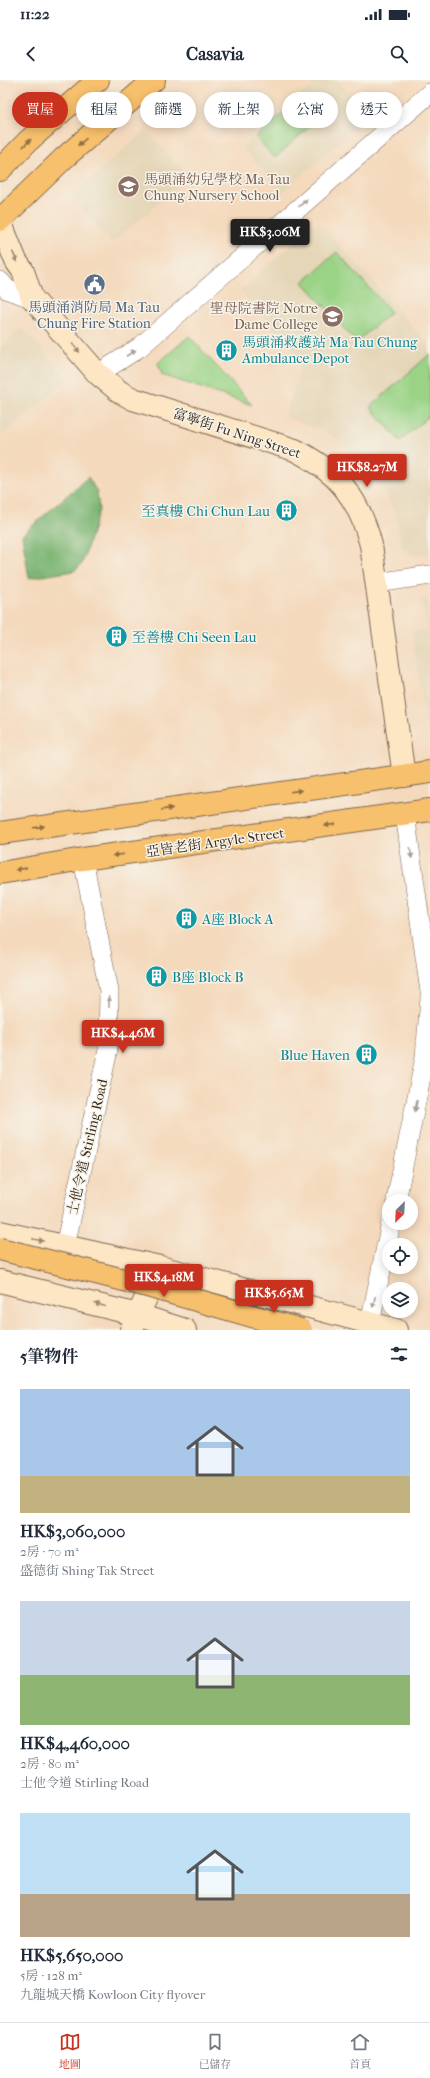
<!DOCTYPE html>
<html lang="zh-TW">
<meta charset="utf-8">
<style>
body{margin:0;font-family:"IM FELL French Canon","Noto Serif TC",serif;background:#f6f6f7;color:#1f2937;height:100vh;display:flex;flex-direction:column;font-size:15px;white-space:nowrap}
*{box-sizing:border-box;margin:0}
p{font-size:13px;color:#747a83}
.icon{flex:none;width:22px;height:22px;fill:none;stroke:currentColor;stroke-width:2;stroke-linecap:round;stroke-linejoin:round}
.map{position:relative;height:1250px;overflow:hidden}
.drawer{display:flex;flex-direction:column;background:#fff;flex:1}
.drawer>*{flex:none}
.banner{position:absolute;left:12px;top:12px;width:406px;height:36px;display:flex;gap:8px}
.needle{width:26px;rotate:204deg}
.controls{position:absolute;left:382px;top:1114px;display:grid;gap:8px}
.controls a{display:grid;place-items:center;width:36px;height:36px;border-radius:50%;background:#fff;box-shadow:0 2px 10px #0003;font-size:20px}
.price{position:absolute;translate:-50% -34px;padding:0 9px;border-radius:4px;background:#c8321e;color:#fff;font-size:13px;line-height:26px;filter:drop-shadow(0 1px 2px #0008)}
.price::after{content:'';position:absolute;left:50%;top:24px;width:12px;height:9px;margin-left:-6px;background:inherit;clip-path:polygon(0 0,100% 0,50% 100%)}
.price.selected{background:#222;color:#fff}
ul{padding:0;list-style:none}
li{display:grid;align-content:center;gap:8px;height:212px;padding:0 20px}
li span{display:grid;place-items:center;height:124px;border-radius:0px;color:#555}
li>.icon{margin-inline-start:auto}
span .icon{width:72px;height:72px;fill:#fffc;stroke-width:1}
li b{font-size:17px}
h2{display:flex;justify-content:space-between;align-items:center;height:48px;padding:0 20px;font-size:17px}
.pill{padding:0 14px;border-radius:18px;background:#fff;box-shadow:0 2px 10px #0003;font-size:14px;line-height:36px}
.pill.selected{background:#c8321e;color:#fff}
.status{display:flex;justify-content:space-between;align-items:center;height:28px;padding:0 20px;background:#fff;direction:ltr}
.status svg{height:11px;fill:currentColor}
header{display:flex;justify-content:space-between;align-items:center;height:52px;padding:0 20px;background:#fff;font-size:18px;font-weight:700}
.menu{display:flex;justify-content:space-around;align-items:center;height:56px;border-top:1px solid #e0e1e3;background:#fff;font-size:11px;color:#747a83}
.menu a{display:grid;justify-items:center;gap:2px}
.menu .selected{color:#c8321e}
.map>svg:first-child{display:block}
.built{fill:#e5d6b7}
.green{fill:#9ad386;stroke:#6a7e52}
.forest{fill:#7bb573;stroke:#5b7048}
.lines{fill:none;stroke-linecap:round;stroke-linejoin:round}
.street-casing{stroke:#7c6755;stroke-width:20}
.secondary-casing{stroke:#7c6755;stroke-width:24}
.primary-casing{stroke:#7c6755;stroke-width:24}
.street{stroke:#fff;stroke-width:19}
.secondary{stroke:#fce6c4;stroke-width:22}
.primary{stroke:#f7c06c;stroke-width:22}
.primary-bridge-casing{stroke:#7c6755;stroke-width:24;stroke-linecap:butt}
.primary-bridge{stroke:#f7c06c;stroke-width:22}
.oneway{fill:#906e41}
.oneway2{fill:#a79f9a}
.oneway3{fill:#9c8871}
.labels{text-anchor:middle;stroke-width:3;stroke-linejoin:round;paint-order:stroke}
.education-label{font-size:14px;fill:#785e54;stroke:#f7f3e8;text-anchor:start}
.service-label{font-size:14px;fill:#4e5e75;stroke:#f7f3e8}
.culture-label{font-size:14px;fill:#0d838f;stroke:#f7f3e8;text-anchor:start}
.street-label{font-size:14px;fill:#3b2a1e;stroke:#f7f3e8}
</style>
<div class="status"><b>11:22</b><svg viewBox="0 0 49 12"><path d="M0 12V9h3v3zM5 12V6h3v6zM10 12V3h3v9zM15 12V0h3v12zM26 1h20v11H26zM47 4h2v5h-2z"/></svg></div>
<header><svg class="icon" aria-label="back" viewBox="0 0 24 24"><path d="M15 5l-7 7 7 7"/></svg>Casavia<svg class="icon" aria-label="search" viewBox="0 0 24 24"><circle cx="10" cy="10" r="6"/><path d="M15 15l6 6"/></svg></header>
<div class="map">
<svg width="430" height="1250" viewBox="0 0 430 1250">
<rect width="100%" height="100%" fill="#f7f3e8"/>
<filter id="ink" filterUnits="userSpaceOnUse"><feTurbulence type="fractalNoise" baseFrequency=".025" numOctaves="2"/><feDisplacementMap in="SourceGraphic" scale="8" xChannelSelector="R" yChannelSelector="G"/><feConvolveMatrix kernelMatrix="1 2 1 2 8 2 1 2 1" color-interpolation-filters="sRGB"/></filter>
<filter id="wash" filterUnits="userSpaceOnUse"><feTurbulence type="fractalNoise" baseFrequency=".012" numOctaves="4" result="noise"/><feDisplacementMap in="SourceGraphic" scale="16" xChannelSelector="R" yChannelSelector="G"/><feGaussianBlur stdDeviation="0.9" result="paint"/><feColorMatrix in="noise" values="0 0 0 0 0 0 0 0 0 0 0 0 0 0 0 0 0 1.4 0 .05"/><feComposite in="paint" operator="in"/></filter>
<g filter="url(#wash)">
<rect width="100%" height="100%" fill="#f4d9bc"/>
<path class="built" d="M318,0h19l32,36 -87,76 -40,-45z
M146,50l42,47 -76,66 -41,-47z
M318,141l112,125v208l-15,2 -13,-9 -6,-30 -9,-21 -12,-20 -14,-17 -17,-15 -20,-13 -39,-14 18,-56 -63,-71z
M22,248l45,51 -67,58v-90z
M430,518v132h-3l-15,-99 15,-2 -5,-30z"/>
<path class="green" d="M299,19l18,21 -42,38 -19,-21z
M337,172l54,60 -35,30 -53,-60z
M189,256l63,69 -90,-30 -4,-12z
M430,274v61l-30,26 -30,-34z"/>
<path class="forest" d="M88,397l9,15 2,18 -17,54 -8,7 -45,7 -7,-43z"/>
</g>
<g filter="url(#ink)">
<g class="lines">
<defs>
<path id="street" d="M0,201l8,9 24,8
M98,294l42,-27 290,-254
M377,503l53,-8
M405,734l25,178
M396,1121l29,-144 5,-59
M65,1166l43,-196 1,-59 -26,-132
M370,1243l21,-100"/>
<path id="secondary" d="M0,141l16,40 7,10 9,27 66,76 22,18 13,7 162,51c43,22 64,48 76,95l33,231
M0,1152l160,35 236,63
M0,1201l138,34 47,15
M131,1250l28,-60"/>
<path id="primary" d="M0,90l28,-29 70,-61
M0,140l64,-62 90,-78
M0,753l430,-61
M0,793l83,-14 347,-49"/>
</defs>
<use href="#street" class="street-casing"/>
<use href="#secondary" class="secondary-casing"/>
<use href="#primary" class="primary-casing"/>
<use href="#street" class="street"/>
<use href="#secondary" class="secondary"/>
<use href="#primary" class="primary"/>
<defs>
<path id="primary-bridge" d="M0,1169l140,35 161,46"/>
</defs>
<use href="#primary-bridge" class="primary-bridge-casing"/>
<use href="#primary-bridge" class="primary-bridge"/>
</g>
<defs><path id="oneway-solid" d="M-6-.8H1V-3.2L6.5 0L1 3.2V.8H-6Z"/></defs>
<g class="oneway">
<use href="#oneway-solid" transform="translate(82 62) rotate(139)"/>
<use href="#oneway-solid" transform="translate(27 63) rotate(-44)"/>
<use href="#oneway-solid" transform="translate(296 711) rotate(-7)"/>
<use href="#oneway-solid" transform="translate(167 729) rotate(-8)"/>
<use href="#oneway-solid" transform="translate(330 745) rotate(172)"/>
<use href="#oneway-solid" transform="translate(39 747) rotate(-8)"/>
<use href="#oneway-solid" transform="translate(118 775) rotate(173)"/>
<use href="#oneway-solid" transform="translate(21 789) rotate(171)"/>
</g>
<g class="oneway2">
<use href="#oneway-solid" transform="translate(303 123) rotate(-41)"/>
<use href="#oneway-solid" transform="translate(131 273) rotate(-33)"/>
<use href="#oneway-solid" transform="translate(411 773) rotate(82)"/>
<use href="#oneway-solid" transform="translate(109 922) rotate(-91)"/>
<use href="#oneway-solid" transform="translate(416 1026) rotate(101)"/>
<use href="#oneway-solid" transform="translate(374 1222) rotate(102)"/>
</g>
<g class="oneway3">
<use href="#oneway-solid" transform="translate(15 177) rotate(65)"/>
<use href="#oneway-solid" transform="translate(76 268) rotate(49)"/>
<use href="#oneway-solid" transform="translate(38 1160) rotate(12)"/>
<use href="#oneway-solid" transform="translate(100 1225) rotate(-165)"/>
</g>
</g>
<defs>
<symbol id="school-disc" viewBox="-11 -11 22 22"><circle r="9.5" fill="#8d6e63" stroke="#f7f3e8"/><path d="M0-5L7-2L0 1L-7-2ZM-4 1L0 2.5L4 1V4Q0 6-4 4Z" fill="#fff"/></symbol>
<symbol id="civic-disc" viewBox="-11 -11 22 22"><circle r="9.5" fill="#5c6f8a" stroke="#f7f3e8"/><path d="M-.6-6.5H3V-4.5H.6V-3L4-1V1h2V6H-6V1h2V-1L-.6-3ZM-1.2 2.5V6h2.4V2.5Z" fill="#fff"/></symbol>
<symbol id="building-disc" viewBox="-11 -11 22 22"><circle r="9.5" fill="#0f9aa8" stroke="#f7f3e8"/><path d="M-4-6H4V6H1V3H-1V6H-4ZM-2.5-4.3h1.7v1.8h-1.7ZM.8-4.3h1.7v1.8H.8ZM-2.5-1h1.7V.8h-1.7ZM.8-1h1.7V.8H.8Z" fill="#fff"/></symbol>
</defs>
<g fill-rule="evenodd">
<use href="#school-disc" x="116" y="94" width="25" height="25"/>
<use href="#civic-disc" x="82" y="192" width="25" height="25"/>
<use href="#school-disc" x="320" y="224" width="25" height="25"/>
<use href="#building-disc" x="214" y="258" width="25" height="25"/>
<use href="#building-disc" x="274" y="418" width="25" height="25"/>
<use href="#building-disc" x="104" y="544" width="25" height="25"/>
<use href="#building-disc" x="174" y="826" width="25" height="25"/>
<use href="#building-disc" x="144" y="884" width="25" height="25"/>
<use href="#building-disc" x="354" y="962" width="25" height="25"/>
</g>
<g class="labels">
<g class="education-label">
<text x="144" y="104">馬頭涌幼兒學校 Ma Tau<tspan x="144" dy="16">Chung Nursery School</tspan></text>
<text x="318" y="233" text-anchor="end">聖母院書院 Notre<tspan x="318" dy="16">Dame College</tspan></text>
</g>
<g class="service-label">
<text x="94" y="232">馬頭涌消防局 Ma Tau<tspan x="94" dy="16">Chung Fire Station</tspan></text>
</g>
<g class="culture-label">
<text x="242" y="267">馬頭涌救護站 Ma Tau Chung<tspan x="242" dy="16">Ambulance Depot</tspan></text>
<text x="270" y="436" text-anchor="end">至真樓 Chi Chun Lau</text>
<text x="132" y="562">至善樓 Chi Seen Lau</text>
<text x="202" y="844">A座 Block A</text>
<text x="172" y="902">B座 Block B</text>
<text x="350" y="980" text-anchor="end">Blue Haven</text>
</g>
<g class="street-label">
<text transform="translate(237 353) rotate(18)" y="5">富寧街 Fu Ning Street</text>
<text transform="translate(215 762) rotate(-8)" y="5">亞皆老街 Argyle Street</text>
<text transform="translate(87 1067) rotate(-77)" y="5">士他令道 Stirling Road</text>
</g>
</g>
</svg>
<div class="controls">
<a><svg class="needle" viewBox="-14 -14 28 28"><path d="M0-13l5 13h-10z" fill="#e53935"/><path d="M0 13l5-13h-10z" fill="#747a83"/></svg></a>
<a><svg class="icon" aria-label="locate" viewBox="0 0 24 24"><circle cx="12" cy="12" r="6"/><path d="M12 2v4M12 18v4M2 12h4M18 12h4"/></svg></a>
<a><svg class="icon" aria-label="layers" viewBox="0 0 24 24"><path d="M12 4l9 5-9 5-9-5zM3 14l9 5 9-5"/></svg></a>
</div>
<b class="price selected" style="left:270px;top:173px">HK$3.06M</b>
<b class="price" style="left:367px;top:408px">HK$8.27M</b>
<b class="price" style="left:123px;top:974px">HK$4.46M</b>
<b class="price" style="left:164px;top:1218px">HK$4.18M</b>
<b class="price" style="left:274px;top:1234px">HK$5.65M</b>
<div class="banner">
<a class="pill selected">買屋</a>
<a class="pill">租屋</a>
<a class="pill">篩選</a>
<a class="pill">新上架</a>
<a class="pill">公寓</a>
<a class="pill">透天</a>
</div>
</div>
<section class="drawer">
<h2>5筆物件<svg class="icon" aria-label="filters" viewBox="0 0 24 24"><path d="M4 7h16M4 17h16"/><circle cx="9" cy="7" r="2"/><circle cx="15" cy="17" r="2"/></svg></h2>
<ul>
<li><span style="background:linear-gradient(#a9c7e8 70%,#c2b280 0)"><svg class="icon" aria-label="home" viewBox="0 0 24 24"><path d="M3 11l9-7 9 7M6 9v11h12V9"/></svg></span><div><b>HK$3,060,000</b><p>2房 · 70 m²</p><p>盛德街 Shing Tak Street</p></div></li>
<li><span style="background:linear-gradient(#c9d6e8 60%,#8fb573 0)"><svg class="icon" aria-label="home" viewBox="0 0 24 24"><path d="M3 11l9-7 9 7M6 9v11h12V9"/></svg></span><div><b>HK$4,460,000</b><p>2房 · 80 m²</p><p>士他令道 Stirling Road</p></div></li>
<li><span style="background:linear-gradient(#bfe0f5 65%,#b9a48a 0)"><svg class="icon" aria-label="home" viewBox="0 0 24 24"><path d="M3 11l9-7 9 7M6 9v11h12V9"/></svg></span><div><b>HK$5,650,000</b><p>5房 · 128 m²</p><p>九龍城天橋 Kowloon City flyover</p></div></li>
</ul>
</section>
<nav class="menu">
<a class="selected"><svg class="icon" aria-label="map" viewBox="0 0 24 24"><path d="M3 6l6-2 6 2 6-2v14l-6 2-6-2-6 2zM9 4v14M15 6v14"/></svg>地圖</a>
<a><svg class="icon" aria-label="saved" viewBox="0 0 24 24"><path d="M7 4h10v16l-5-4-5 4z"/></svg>已儲存</a>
<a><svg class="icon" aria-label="home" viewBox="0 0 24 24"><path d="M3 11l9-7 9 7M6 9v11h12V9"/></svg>首頁</a>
</nav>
